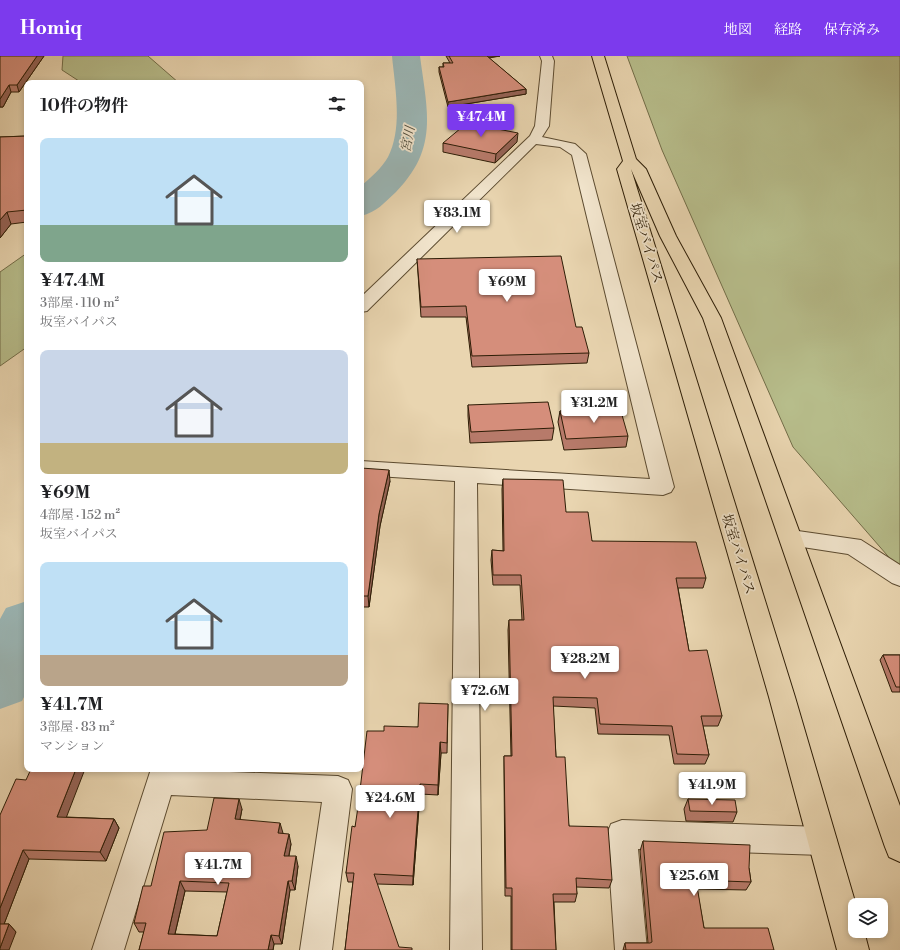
<!DOCTYPE html>
<html lang="ja">
<meta charset="utf-8">
<style>
body{margin:0;font-family:"Libre Bodoni","Noto Serif JP",serif;background:#f6f6f6;color:#202124;height:100vh;display:flex;flex-direction:column;font-size:15px;white-space:nowrap}
*{box-sizing:border-box;margin:0}
p{font-size:13px;color:#757577}
.icon{flex:none;width:22px;height:22px;fill:none;stroke:currentColor;stroke-width:2;stroke-linecap:round;stroke-linejoin:round}
.map{position:relative;flex:1;overflow:hidden}
.sheet{position:absolute;left:24px;top:24px;width:340px;height:692px;display:flex;flex-direction:column;background:#fff;border-radius:8px;box-shadow:0 2px 6px #0003}
.sheet>*{flex:none}
.controls{position:absolute;left:848px;top:842px;display:grid;gap:8px}
.controls a{display:grid;place-items:center;width:40px;height:40px;border-radius:8px;background:#fff;box-shadow:0 2px 6px #0003;font-size:20px}
.price{position:absolute;translate:-50% -34px;padding:0 9px;border-radius:4px;background:#fff;color:#222;font-size:13px;line-height:26px;filter:drop-shadow(0 1px 2px #0008)}
.price::after{content:'';position:absolute;left:50%;top:24px;width:12px;height:9px;margin-left:-6px;background:inherit;clip-path:polygon(0 0,100% 0,50% 100%)}
.price.current{background:#7c3aed;color:#fff}
ul{padding:0;list-style:none}
li{display:grid;align-content:center;gap:8px;height:212px;padding:0 16px}
li span{display:grid;place-items:center;height:124px;border-radius:8px;color:#555}
li>.icon{margin-inline-start:auto}
span .icon{width:72px;height:72px;fill:#fffc;stroke-width:1}
li b{font-size:17px}
h2{display:flex;justify-content:space-between;align-items:center;height:48px;padding:0 16px;font-size:17px}
header{display:flex;align-items:center;gap:24px;box-sizing:border-box;height:56px;padding:0 20px;background:#7c3aed;color:#fff}
header strong{font-size:19px}
nav{display:flex;gap:22px;margin-inline-start:auto;font-size:14px}
.map>svg:first-child{display:block}
.green{fill:#b7bd8b;stroke:#726d48}
.lines{fill:none;stroke-linecap:round;stroke-linejoin:round}
.river{fill:#9bb6b5;fill-rule:evenodd}
.minor-casing{stroke:#5c4b30;stroke-width:2}
.highway-casing{stroke:#2d1d06;stroke-width:2}
.minor{fill:#f1e4cc;fill-rule:evenodd}
.highway{fill:#e9d5b0;fill-rule:evenodd}
.wall{fill:#b77a6a;stroke:#2d1d06;fill-rule:evenodd}
.shaded-wall{fill:#956356;stroke:#2d1d06}
.building{fill:#d58e7b;stroke:#2d1d06;fill-rule:evenodd}
.labels{text-anchor:middle;stroke-width:3.5;stroke-linejoin:round;paint-order:stroke}
.far-water-label{font-size:13px;font-style:italic;fill:#4e4b3b;stroke:#f1e4cc}
.street-label{font-size:14px;fill:#2d1d06;stroke:#f1e4cc}
</style>
<header>
<strong>Homiq</strong>
<nav><a>地図</a><a>経路</a><a>保存済み</a></nav>
</header>
<div class="map">
<svg width="900" height="894" viewBox="0 0 900 894">
<rect width="100%" height="100%" fill="#e9d5b0"/>
<filter id="stains"><feTurbulence type="fractalNoise" baseFrequency=".005" numOctaves="4"/><feColorMatrix values="0 0 0 0 .2 0 0 0 0 .09 0 0 0 0 .02 0 0 0 .5 -.17"/></filter>
<radialGradient id="worn" r=".72"><stop offset=".6" stop-color="#630" stop-opacity="0"/><stop offset="1" stop-color="#630" stop-opacity=".3"/></radialGradient>
<path class="green" d="M63,0h85l31,27h-97l-20,-13z
M627,0h273v514l-107,-123 -131,-297z
M27,197v94l-27,19v-94z"/>
<g class="lines">
<path class="river" d="M392,0h28c7,55 19,92 -24,136 -12,11 -19,20 -35,24v-30c9,-8 21,-18 27,-29 15,-30 7,-69 4,-101z
M27,545v90l-5,10 -22,8v-90l6,-11z"/>
<defs>
<path id="minor" d="M540,0h12l2,5 -5,65 -7,11 33,7 11,10 88,333 -3,5 -8,3 -186,-12 5,467h-32l5,-469 -94,-6v-14l289,18 -78,-324 -12,-8 -24,-3 -169,167 -6,1v-15l169,-161 5,-10 7,-65z
M791,474l70,10 39,25v21l-8,-3 -44,-29 -65,-10 -3,-6 3,-6z
M151,713l187,7 10,4 4,9 -20,161h-32l22,-148 -151,-7 -47,155h-32z
M622,764l200,7 11,4 4,10 -4,10 -11,4 -184,-6 9,101h-32l-8,-116 4,-10z"/>
<path id="highway" d="M592,0h12l32,103 10,10 30,67 45,82 179,488v56l-11,-5 -4,-10 -182,-529 -43,-82 -29,-67 164,528 61,208 -1,26h9l5,19h-32l-68,-253 -152,-528 6,-8z"/>
</defs>
<use href="#minor" class="minor-casing"/>
<use href="#highway" class="highway-casing"/>
<use href="#minor" class="minor"/>
<use href="#highway" class="highway"/>
</g>
<path class="wall" d="M0,0h44l-25,36h-8l-8,15h-3z
M446,0h54l-11,2 37,31v5l-78,13 -9,-35v-5h4v-4h7z
M27,80v86l-16,2 -11,14v-101z
M517,86l-22,21 -52,-11v-9z
M417,203l172,94 -2,10 -115,4 -6,-50h-45z
M468,349l86,23 -2,12 -82,3 -2,-27z
M560,355l68,25 -2,11 -62,3 -6,-28z
M361,412l29,13 -10,45 -11,81h-8z
M503,423l63,33 26,29 114,37 -3,10h-25l11,63 33,65 -4,10h-15l6,29 -4,9h-31l-5,-29 -71,-1 -3,-26 -42,-2 3,51 13,69 43,54 -3,8 -33,-1 1,7 -2,8h-21l2,48h-45v-54h-6l-1,-131v-9h7l-3,-126 1,-10h13l-2,-35h-27l-2,-25 1,-10 11,1 -1,-62z
M883,599h17v37h-8l-12,-32z
M448,648l-1,49h-6l-3,42 -18,-1 -7,91 -36,-1 -32,66 8,-68h-5l-2,-9 9,-46 29,-96 34,-4z
M26,724l40,37 48,2 5,9 -13,33 -77,-2 -25,65h5l7,8 -16,18z
M688,743l49,13 -4,10 -47,-1 -2,-12z
M242,753l-2,11 43,13 8,11 -2,12 9,10 -3,24h-5l-8,54h-8l-1,6h-134l5,-18h-5l-5,-9 17,-37 56,-56zM185,835l42,1 -10,44 -42,-2z
M643,785l106,27 2,14 -5,8 -49,-1 7,39 70,22h-151l2,-7h23l-8,-92z"/>
<path class="shaded-wall" d="M37,0h7l-25,36 -2,-7z
M484,0h16l-17,2z
M9,29l2,7 -8,15h-3v-8z
M526,33v5l-78,13v-5z
M518,77l-1,9 -22,21 1,-9z
M7,156l4,12 -11,14v-18z
M389,414l1,11 -10,45 -11,81 -1,-11 11,-82z
M440,686l1,11 -3,42v-10z
M76,713h9l-22,57 -6,-9z
M420,728v10l-7,91v-9z
M239,743l3,10 -4,20 -3,-10z
M114,763l5,9 -13,33 -6,-9z
M280,767l3,10 -2,10 -3,-10z
M289,778l2,10 -4,21 -3,-9z
M23,794l6,9 -28,73 -1,-2v-22z
M296,800l2,10 -3,24 -3,-9z
M180,825l5,10 -12,51 -5,-8z
M288,825l2,9 -8,54 -3,-8z
M9,868l7,8 -7,18h-9v-2z
M271,879l3,9 -1,6h-5z"/>
<path class="building" d="M0,0h37l-20,29h-8l-9,14z
M449,0h38l39,33 -78,13 -9,-35h5l-1,-4h10z
M467,67l51,10 -22,21 -53,-11z
M27,80v74l-20,2 -7,8v-83z
M561,200l15,71h6l7,26 -117,3 -6,-50 -45,1 -4,-48z
M548,346l6,26 -83,4 -3,-27z
M620,352l8,28 -62,3 -6,-28z
M361,412l28,2 -10,44 -11,82h-7z
M503,423l60,1 3,32h22l4,29 104,1 10,36h-30l13,73 18,-1 15,66h-21l8,39 -32,-1 -5,-28 -72,-2 -3,-26 -44,-1 3,60h9l4,69 39,1 4,53 -36,-2 1,16h-24l3,56h-44v-62h-6l-2,-132h8l-3,-136h15l-3,-45h-28l-1,-25 12,1z
M883,599h17v32h-4z
M419,647l29,1 -1,39 -7,-1 -2,43 -18,-1 -7,92 -39,-2 25,73 13,1v2h-67l9,-77h-8l6,-47 3,1 3,-20 9,-76h17v-5l34,1z
M31,713h45l-19,48 57,2 -14,33 -77,-2 -23,58v-93l16,-36 10,1z
M214,742l25,1 -4,20 45,4 -2,10 11,1 -5,22h12l-4,25h-4l-9,55 -8,-1 -3,15h-129l7,-27h-12l9,-37h8l13,-54 43,-2zM180,825l49,2 -12,53 -49,-2z
M688,743l47,1 2,12 -47,-1z
M643,785l107,4 -1,23 2,14 -55,-2 8,48h64l6,22h-148l-1,-7h25l2,-1z
M0,868h9l-9,24z"/>
<g class="labels">
<g class="far-water-label">
<text transform="translate(407 83) rotate(-79)" y="5">宮川</text>
</g>
<g class="street-label">
<text transform="translate(647 187) rotate(73)" y="5">坂室バイパス</text>
<text transform="translate(739 498) rotate(73)" y="5">坂室バイパス</text>
</g>
</g>
<rect width="100%" height="100%" filter="url(#stains)"/>
<rect width="100%" height="100%" fill="url(#worn)"/>
</svg>
<div class="controls">
<a><svg class="icon" aria-label="layers" viewBox="0 0 24 24"><path d="M12 4l9 5-9 5-9-5zM3 14l9 5 9-5"/></svg></a>
</div>
<b class="price current" style="left:481px;top:82px">¥47.4M</b>
<b class="price" style="left:457px;top:178px">¥83.1M</b>
<b class="price" style="left:507px;top:247px">¥69M</b>
<b class="price" style="left:594px;top:368px">¥31.2M</b>
<b class="price" style="left:585px;top:624px">¥28.2M</b>
<b class="price" style="left:485px;top:656px">¥72.6M</b>
<b class="price" style="left:712px;top:750px">¥41.9M</b>
<b class="price" style="left:390px;top:763px">¥24.6M</b>
<b class="price" style="left:218px;top:830px">¥41.7M</b>
<b class="price" style="left:694px;top:841px">¥25.6M</b>
<section class="sheet">
<h2>10件の物件<svg class="icon" aria-label="filters" viewBox="0 0 24 24"><path d="M4 7h16M4 17h16"/><circle cx="9" cy="7" r="2"/><circle cx="15" cy="17" r="2"/></svg></h2>
<ul>
<li><span style="background:linear-gradient(#bfe0f5 70%,#7fa58c 0)"><svg class="icon" aria-label="home" viewBox="0 0 24 24"><path d="M3 11l9-7 9 7M6 9v11h12V9"/></svg></span><div><b>¥47.4M</b><p>3部屋 · 110 m²</p><p>坂室バイパス</p></div></li>
<li><span style="background:linear-gradient(#c9d6e8 75%,#c2b280 0)"><svg class="icon" aria-label="home" viewBox="0 0 24 24"><path d="M3 11l9-7 9 7M6 9v11h12V9"/></svg></span><div><b>¥69M</b><p>4部屋 · 152 m²</p><p>坂室バイパス</p></div></li>
<li><span style="background:linear-gradient(#bfe0f5 75%,#b9a48a 0)"><svg class="icon" aria-label="home" viewBox="0 0 24 24"><path d="M3 11l9-7 9 7M6 9v11h12V9"/></svg></span><div><b>¥41.7M</b><p>3部屋 · 83 m²</p><p>マンション</p></div></li>
</ul>
</section>
</div>
